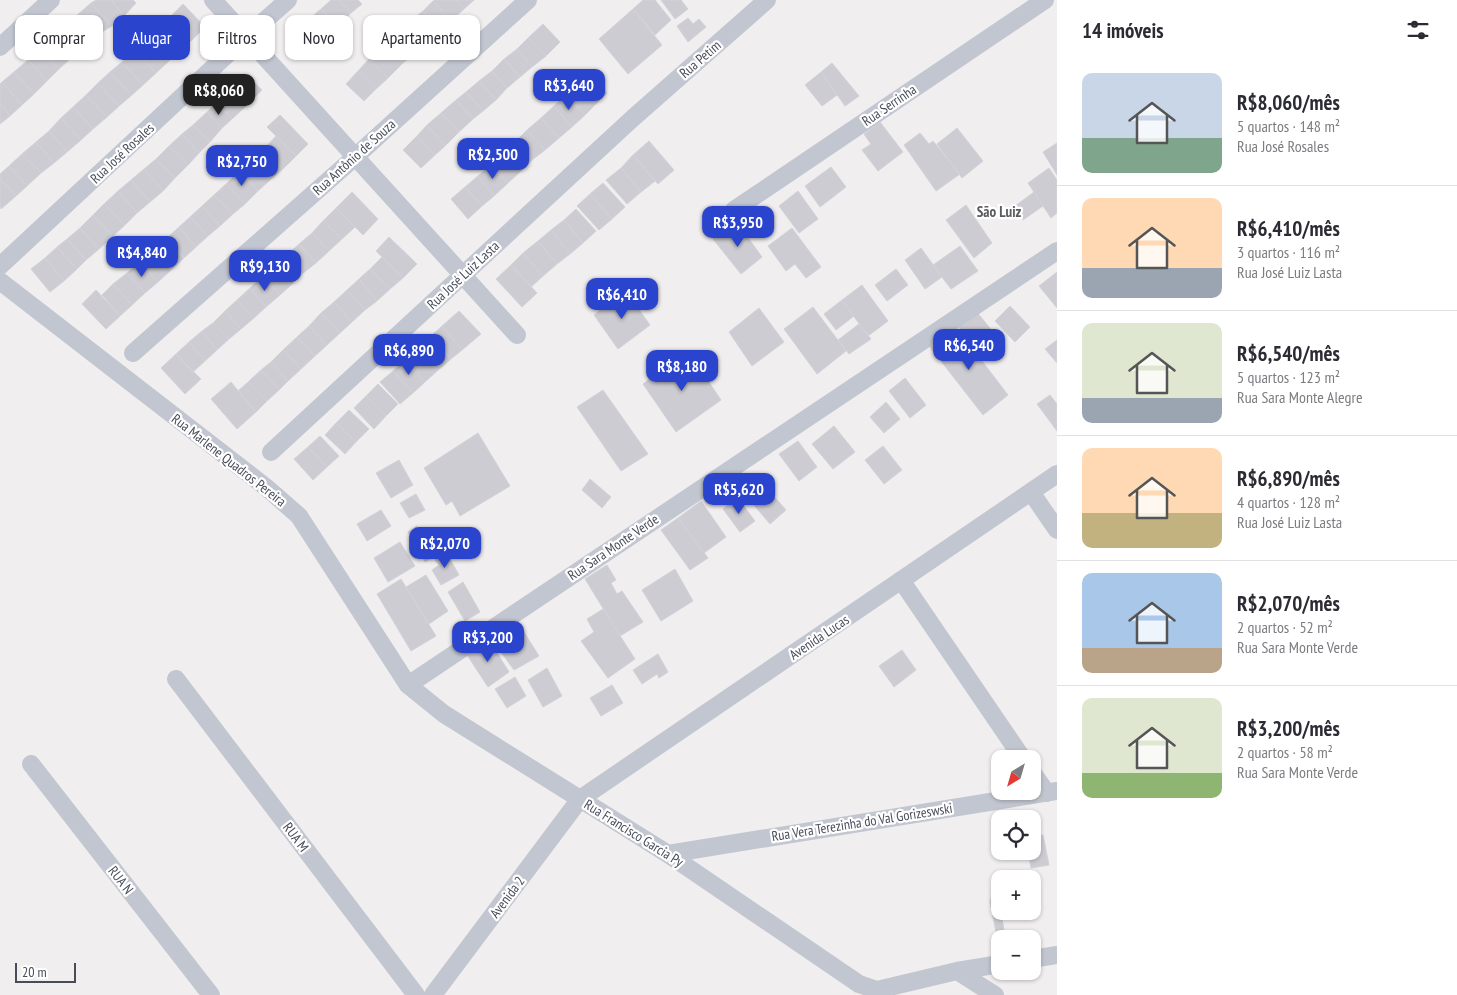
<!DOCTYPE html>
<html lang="pt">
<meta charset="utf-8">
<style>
body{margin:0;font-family:"PT Sans Narrow",sans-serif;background:#f2f2f3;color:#2b2b33;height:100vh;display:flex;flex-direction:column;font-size:19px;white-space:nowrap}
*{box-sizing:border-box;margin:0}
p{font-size:16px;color:#7c7c81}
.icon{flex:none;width:28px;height:28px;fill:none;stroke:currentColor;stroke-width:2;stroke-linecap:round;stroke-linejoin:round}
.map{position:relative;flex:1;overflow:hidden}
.side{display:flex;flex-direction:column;background:#fff;width:400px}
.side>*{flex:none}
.top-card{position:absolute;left:15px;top:15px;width:475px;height:45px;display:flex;gap:10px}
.needle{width:32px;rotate:217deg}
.buttons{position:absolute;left:991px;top:750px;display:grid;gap:10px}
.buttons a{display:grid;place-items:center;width:50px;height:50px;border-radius:10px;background:#fff;box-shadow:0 1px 4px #0004;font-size:25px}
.scale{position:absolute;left:15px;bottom:12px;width:61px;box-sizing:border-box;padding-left:5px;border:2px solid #484c59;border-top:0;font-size:14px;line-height:18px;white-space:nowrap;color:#484c59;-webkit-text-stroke:4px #fff;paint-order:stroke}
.price{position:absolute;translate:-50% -42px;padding:0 11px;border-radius:10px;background:#2a44ce;color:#fff;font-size:16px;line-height:32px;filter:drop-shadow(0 1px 2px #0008)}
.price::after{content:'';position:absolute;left:50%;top:30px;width:15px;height:11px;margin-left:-8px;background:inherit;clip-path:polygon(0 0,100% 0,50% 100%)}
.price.current{background:#222;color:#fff}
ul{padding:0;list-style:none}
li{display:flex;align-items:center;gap:15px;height:125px;padding:0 25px}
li+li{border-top:1px solid #e1e1e2}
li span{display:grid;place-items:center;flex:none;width:140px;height:100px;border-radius:10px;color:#555}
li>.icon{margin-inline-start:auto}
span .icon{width:60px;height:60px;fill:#fffc;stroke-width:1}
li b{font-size:21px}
h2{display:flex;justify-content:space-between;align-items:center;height:60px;padding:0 25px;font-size:21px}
.chip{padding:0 18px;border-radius:10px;background:#fff;box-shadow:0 1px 4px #0004;font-size:18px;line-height:45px}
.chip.current{background:#2a44ce;color:#fff}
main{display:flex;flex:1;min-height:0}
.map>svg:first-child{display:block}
.building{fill:#ccccd2;stroke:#d2d2d9}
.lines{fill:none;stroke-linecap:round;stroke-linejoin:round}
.street{stroke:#c2c6d1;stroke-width:18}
.labels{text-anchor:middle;stroke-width:4.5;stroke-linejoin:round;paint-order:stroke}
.street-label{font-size:14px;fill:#484c59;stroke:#fff}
.neighbourhood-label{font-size:15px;font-weight:bold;fill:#5b5c62;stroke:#fff}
</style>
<main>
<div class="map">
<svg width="1057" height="995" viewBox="0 0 1057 995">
<rect width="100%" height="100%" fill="#f0eeee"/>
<path class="building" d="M96,0h15l13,16 -12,10 -21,-23z
M111,0h22l3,3 -12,13z
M331,0h8l12,13 -13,13 -17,-17z
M339,0h19l4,4 -11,9z
M435,0h21l8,9 -13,12 -18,-20z
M456,0h18l-10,9z
M643,0h12l16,20 -16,15 -22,-26z
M661,0h20l7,9 -13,10z
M433,1l18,20 -10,10 -18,-20z
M91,3l21,23 -17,10 -19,-20z
M183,4l22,23 -11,11 -22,-23z
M321,9l17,17 -12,11 -17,-18z
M633,9l29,36 -34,29 -29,-35z
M423,11l18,20 -14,12 -18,-21z
M172,15l22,23 -14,13 -22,-23z
M76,16l19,20 -12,10 -18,-20z
M688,18l5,6 6,-5 7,8 -18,15 -11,-16z
M309,19l17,18 -11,12 -19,-17z
M409,22l18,21 -14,12 -18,-21z
M543,24l17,18 -14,14 -18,-18z
M65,26l18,20 -13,13 -19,-20z
M158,28l22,23 -10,9 -22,-22z
M395,34l18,21 -10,8 -18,-19z
M148,38l22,22 -14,13 -21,-23z
M528,38l18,18 -14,11 -15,-18z
M51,39l19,20 -11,10 -19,-20z
M385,44l18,19 -15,15 -19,-19z
M40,49l19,20 -12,12 -19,-21z
M517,49l15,18 -12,10 -16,-18z
M135,50l21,23 -13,12 -21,-23z
M369,59l19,19 -12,11 -18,-18z
M504,59l16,18 -13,11 -15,-17z
M28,60l19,21 -13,13 -20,-22z
M122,62l21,23 -11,10 -22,-23z
M832,63l27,33 -14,10 -24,-34z
M358,71l18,18 -12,12 -18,-17z
M492,71l15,17 -11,12 -17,-19z
M14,72l20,22 -12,11 -20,-23z
M110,72l22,23 -13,11 -21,-23z
M821,72l16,23 -15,11 -17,-21z
M591,74l16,19 -10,10 -18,-19z
M246,75l16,15 -17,17 -16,-16z
M479,81l17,19 -13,11 -17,-19z
M2,82l20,23 -12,11 -10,-12v-20z
M98,83l21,23 -12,11 -21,-22z
M579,84l18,19 -12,12 -19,-20z
M229,91l16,16 -13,12 -15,-16z
M466,92l17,19 -10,8 -17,-19z
M86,95l21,22 -14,12 -20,-22z
M566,95l19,20 -13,12 -18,-21z
M456,100l17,19 -14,13 -18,-19z
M217,103l15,16 -10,9 -15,-16z
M0,104l10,12 -10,8z
M554,106l18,21 -13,11 -18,-20z
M73,107l20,22 -12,11 -20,-22z
M207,112l15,16 -12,14 -17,-17z
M441,113l18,19 -14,14 -18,-21z
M280,115l28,29 -12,12 -29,-29z
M61,118l20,22 -14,12 -18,-21z
M541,118l18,20 -14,12 -18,-20z
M880,122l23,30 -25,19 -16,-21 9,-6 -7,-10z
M193,125l17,17 -11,11 -17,-19z
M427,125l18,21 -10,9 -18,-19z
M957,128l26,33 -21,17 -25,-34z
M527,130l18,20 -13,10 -17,-18z
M49,131l18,21 -13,11 -18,-21z
M920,133l9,11 4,-3 27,33 -24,17 -32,-46z
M182,134l17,19 -11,12 -19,-19z
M276,136l20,20 -13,13 -20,-19z
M417,136l18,19 -14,13 -18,-18z
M649,141l25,29 -16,14 -25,-29z
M36,142l18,21 -13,10 -19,-19z
M515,142l17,18 -12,12 -17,-18z
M1057,143v32l-14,-23z
M169,146l19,19 -13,13 -19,-19z
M263,150l20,19 -13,11 -18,-20z
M22,154l19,19 -14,13 -18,-20z
M503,154l17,18 -12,11 -17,-18z
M633,155l22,26 -14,11 -20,-24z
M156,159l19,19 -12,13 -19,-22z
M252,160l18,20 -12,11 -18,-20z
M491,165l17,18 -14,13 -16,-20z
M9,166l18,20 -11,10 -16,-17v-5z
M831,167l15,20 -26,20 -15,-21z
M621,168l20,24 -14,12 -21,-24z
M1049,168l8,12v33l-6,5 -23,-35z
M144,169l19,22 -13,11 -19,-22z
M240,171l18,20 -13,13 -19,-20z
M478,176l16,20 -12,10 -17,-19z
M0,179l16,17 -15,13 -1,-2z
M131,180l19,22 -13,11 -19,-22z
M603,183l22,24 -13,12 -22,-25z
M226,184l19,20 -12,10 -19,-19z
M465,187l17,19 -14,13 -17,-20z
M118,191l19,22 -12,12 -21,-21z
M798,191l20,28 -19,14 -20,-27z
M352,192l26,27 -15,16 -27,-27z
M1034,192l9,14 -20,14 -8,-14z
M590,194l22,25 -13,11 -22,-24z
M214,195l19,19 -13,12 -18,-20z
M104,204l21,21 -12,11 -20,-21z
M966,205l26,38 -18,15 -28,-38z
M202,206l18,20 -12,10 -18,-19z
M336,208l19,19 -13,12 -19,-18z
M576,209l20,22 -13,12 -19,-23z
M93,215l20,21 -14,13 -19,-21z
M190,217l18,19 -12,11 -17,-20z
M564,220l19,23 -13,11 -19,-24z
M323,221l19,18 -13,12 -17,-18z
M736,221l26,36 -21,17 -28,-35z
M179,227l17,20 -12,11 -17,-20z
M80,228l19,21 -13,11 -19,-21z
M792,228l29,39 -15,11 -11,-14 -9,7 -18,-25z
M551,230l19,24 -13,10 -19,-23z
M312,233l17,18 -13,12 -17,-19z
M389,237l28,27 -14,14 -27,-27z
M167,238l17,20 -13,12 -19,-20z
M67,239l19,21 -9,9 -20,-22z
M538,241l19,23 -14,12 -20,-23z
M299,244l17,19 -14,11 -16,-18z
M960,246l18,25 -27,18 -18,-24z
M57,247l20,22 -13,12 -19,-23z
M921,248l21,29 -17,12 -20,-29z
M152,250l19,20 -13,12 -18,-20z
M523,253l20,23 -12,11 -20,-22z
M286,256l16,18 -11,11 -17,-19z
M382,257l21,21 -13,11 -20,-20z
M45,258l19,23 -14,11 -19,-23z
M140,262l18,20 -13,11 -18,-20z
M511,265l26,28 -15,14 -26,-28z
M274,266l17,19 -11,10 -17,-19z
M370,269l20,20 -13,12 -18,-22z
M896,269l12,16 -21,16 -12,-16z
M1057,272v36l-18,-22z
M127,273l18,20 -13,12 -19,-21z
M263,276l17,19 -14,12 -16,-19z
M359,279l18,22 -12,9 -18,-20z
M113,284l19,21 -12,11 -18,-21z
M862,285l26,36 -20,15 -26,-36z
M250,288l16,19 -12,11 -17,-18z
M96,290l24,26 -14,13 -24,-25z
M347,290l18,20 -13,12 -18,-20z
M625,290l25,35 -32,24 -24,-34z
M237,300l17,18 -13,11 -16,-18z
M842,300l12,16 -18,14 -12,-16z
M334,302l18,20 -12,11 -19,-20z
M1010,306l20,21 -15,15 -20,-21z
M813,307l33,44 -29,23 -33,-45z
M759,308l25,34 -32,24 -23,-34z
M225,311l16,18 -12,10 -16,-16z
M459,311l22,23 -19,16 -20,-24z
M976,311l26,32 -19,14 -25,-31z
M321,313l19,20 -13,12 -18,-19z
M213,323l16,16 -12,11 -15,-19z
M859,324l12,15 -22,15 -11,-14z
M309,326l18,19 -12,11 -18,-19z
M442,326l20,24 -11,9 -20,-23z
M956,327l52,68 -25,20 -53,-68z
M202,331l15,19 -12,11 -16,-19z
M431,336l20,23 -14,12 -20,-22z
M297,337l18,19 -14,13 -18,-19z
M1057,340v23l-12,-14z
M189,342l16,19 -12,11 -17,-18z
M417,349l20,22 -12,11 -20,-22z
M283,350l18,19 -13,12 -17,-19z
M688,351l33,49 -45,32 -33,-48z
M176,354l25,25 -16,15 -24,-26z
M405,360l20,22 -12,11 -20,-22z
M271,362l17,19 -9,9 -18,-20z
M261,370l18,20 -12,11 -19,-19z
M393,371l20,22 -13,11 -20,-22z
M905,378l21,27 -16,13 -21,-27z
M231,382l25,30 -19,17 -26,-30z
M248,382l19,19 -11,11 -18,-21z
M378,384l20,20 -12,12 -20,-20z
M603,390l45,64 -27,17 -44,-64z
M1050,395l7,9v27l-20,-27z
M366,396l20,20 -12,13 -20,-21z
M886,402l14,17 -16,14 -14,-16z
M349,410l20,19 -13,13 -20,-19z
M336,423l20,19 -11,12 -20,-19z
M834,426l21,26 -22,17 -21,-25z
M478,433l32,53 -50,30 -8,-15 -6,4 -22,-37z
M320,436l19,20 -12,11 -19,-20z
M798,441l19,26 -18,14 -20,-27z
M883,446l19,24 -18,14 -19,-24z
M308,447l19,20 -14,13 -19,-21z
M399,460l14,25 -22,13 -15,-25z
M757,477l29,33 -16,14 -29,-34z
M590,479l21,18 -9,11 -20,-18z
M416,494l9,16 -16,8 -9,-15z
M737,497l18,24 -15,11 -17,-23z
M701,501l25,36 -22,16 -26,-35z
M381,510l10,16 -24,15 -10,-17z
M678,518l30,40 -18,12 -29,-40z
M417,526l5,7 8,-5 14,23 -19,11 -17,-30z
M400,542l15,24 -27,16 -14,-24z
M446,552l13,23 -18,10 -9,-15 7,-5 -4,-5z
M607,565l9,15 -5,3 6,11 5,-3 21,31 -23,14 -35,-57z
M675,569l18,32 -32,20 -19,-31z
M426,575l22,36 -19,13 -23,-37z
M401,579l35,57 -25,15 -34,-57z
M463,582l17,30 -15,9 -17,-29z
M603,609l32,50 -27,19 -27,-37 13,-9 -7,-13z
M519,624l20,32 -25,14 -21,-29z
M489,640l20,32 -21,15 -21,-32z
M902,650l14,20 -22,17 -15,-21z
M658,654l10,18 -9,6 -2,-4 -15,10 -9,-14z
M547,668l15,28 -19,11 -15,-27z
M515,677l11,19 -19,12 -12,-19z
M612,685l11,18 -22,13 -11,-18z
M1043,835l6,30 -18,3 -3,-17h4v-14z
M1000,897v14l8,1 -7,1 3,17 -8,2 -6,-30 1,-4z"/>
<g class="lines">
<path class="street" d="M213,0l304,335
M0,47l51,-47
M734,210l311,-210
M0,266l246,-229 42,-37
M0,281l267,207 32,28 109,169 36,29 224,140 191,130 18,6 80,-19 43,-7
M133,353l222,-196 173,-157
M271,452l362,-334 134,-118
M1031,492l26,38
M901,580l122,179
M176,679l240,316
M408,685l649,-434
M31,764l180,231
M1032,772l15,21
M668,854l389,-63
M1032,959l25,-4
M957,971l38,24
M433,995l147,-196 477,-325"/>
</g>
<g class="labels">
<g class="street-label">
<text transform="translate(700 59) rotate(-41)" y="5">Rua Petim</text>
<text transform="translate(889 105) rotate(-34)" y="5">Rua Serrinha</text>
<text transform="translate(122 153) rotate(-43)" y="5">Rua José Rosales</text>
<text transform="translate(354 157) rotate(-42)" y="5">Rua Antônio de Souza</text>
<text transform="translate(463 275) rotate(-43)" y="5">Rua José Luiz Lasta</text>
<text transform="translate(229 460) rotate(38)" y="5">Rua Marlene Quadros Pereira</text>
<text transform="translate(613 547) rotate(-34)" y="5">Rua Sara Monte Verde</text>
<text transform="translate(819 637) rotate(-34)" y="5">Avenida Lucas</text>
<text transform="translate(862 822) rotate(-9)" y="5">Rua Vera Terezinha do Val Gorizeswski</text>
<text transform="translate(634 833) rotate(32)" y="5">Rua Francisco Garcia Py</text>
<text transform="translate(296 837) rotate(53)" y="5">RUA M</text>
<text transform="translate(121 880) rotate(52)" y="5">RUA N</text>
<text transform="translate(507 897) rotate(-53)" y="5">Avenida 2</text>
</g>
<g class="neighbourhood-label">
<text x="999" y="217">São Luiz</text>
</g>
</g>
</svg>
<div class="buttons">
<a><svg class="needle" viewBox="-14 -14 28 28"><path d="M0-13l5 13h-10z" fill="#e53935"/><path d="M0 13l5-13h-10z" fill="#7c7c81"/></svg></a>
<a><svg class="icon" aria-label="locate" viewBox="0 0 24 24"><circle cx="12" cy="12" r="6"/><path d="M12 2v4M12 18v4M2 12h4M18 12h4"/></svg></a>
<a>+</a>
<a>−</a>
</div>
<div class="scale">20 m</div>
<b class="price" style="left:569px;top:111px">R$3,640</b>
<b class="price current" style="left:219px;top:116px">R$8,060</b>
<b class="price" style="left:493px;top:180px">R$2,500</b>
<b class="price" style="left:242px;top:187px">R$2,750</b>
<b class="price" style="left:738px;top:248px">R$3,950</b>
<b class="price" style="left:142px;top:278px">R$4,840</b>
<b class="price" style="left:265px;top:292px">R$9,130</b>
<b class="price" style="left:622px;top:320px">R$6,410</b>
<b class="price" style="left:969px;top:371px">R$6,540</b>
<b class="price" style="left:409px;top:376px">R$6,890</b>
<b class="price" style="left:682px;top:392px">R$8,180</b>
<b class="price" style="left:739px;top:515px">R$5,620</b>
<b class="price" style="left:445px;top:569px">R$2,070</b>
<b class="price" style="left:488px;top:663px">R$3,200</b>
<div class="top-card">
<a class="chip">Comprar</a>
<a class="chip current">Alugar</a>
<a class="chip">Filtros</a>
<a class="chip">Novo</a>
<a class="chip">Apartamento</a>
</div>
</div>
<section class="side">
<h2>14 imóveis<svg class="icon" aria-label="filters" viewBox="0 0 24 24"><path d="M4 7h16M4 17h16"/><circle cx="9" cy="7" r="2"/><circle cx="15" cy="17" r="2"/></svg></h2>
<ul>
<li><span style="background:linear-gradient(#c9d6e8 65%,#7fa58c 0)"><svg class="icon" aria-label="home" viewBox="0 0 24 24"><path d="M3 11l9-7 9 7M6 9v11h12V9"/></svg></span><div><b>R$8,060/mês</b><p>5 quartos · 148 m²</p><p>Rua José Rosales</p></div></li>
<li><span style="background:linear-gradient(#ffd9b3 70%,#9aa5b1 0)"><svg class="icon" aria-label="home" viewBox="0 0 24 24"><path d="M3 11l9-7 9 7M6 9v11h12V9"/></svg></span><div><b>R$6,410/mês</b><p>3 quartos · 116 m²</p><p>Rua José Luiz Lasta</p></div></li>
<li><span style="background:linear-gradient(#dfe7d0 75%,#9aa5b1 0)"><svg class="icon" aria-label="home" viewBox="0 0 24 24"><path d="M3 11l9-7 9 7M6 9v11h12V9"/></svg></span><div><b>R$6,540/mês</b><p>5 quartos · 123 m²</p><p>Rua Sara Monte Alegre</p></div></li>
<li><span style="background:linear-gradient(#ffd9b3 65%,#c2b280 0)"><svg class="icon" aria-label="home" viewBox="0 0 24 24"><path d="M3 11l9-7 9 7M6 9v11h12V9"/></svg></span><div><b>R$6,890/mês</b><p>4 quartos · 128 m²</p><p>Rua José Luiz Lasta</p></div></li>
<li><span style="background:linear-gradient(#a9c7e8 75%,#b9a48a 0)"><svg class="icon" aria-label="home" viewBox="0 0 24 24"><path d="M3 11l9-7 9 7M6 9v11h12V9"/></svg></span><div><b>R$2,070/mês</b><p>2 quartos · 52 m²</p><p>Rua Sara Monte Verde</p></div></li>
<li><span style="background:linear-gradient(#dfe7d0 75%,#8fb573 0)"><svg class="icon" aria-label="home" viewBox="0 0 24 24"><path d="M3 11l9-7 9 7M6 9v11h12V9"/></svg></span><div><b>R$3,200/mês</b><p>2 quartos · 58 m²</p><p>Rua Sara Monte Verde</p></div></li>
</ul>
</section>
</main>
